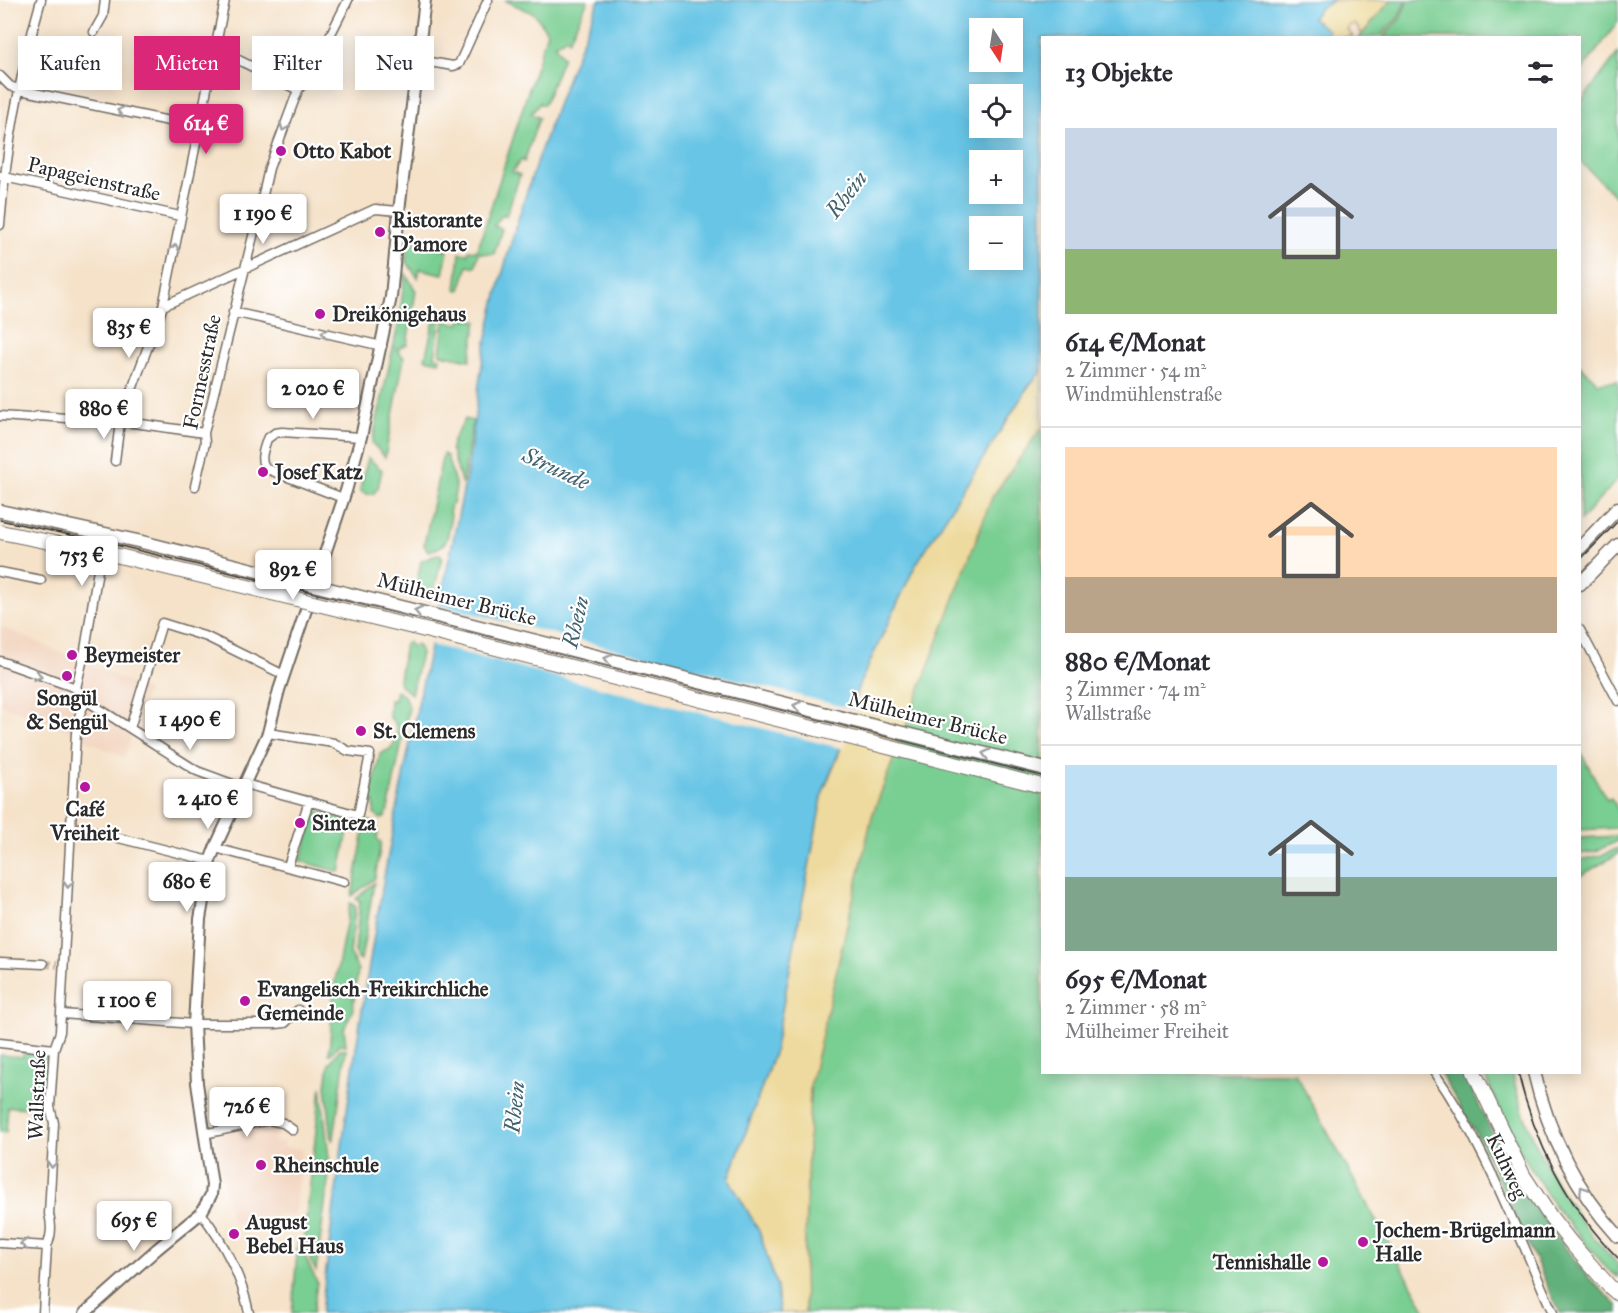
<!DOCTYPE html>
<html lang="de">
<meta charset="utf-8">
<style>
body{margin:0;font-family:"IM FELL Great Primer",serif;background:#f2f2f3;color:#2b2b33;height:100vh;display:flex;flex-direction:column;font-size:22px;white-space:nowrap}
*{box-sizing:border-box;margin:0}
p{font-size:20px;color:#7c7c81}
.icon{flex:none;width:33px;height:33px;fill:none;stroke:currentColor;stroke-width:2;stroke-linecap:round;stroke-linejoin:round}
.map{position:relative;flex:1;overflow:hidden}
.sheet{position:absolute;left:1041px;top:36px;width:540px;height:1038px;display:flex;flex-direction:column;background:#fff;border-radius:0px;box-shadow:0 3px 15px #0003}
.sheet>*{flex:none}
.hud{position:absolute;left:18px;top:36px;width:570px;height:54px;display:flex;gap:12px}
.needle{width:39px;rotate:168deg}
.controls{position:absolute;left:969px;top:18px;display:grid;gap:12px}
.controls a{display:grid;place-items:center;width:54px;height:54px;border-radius:0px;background:#fff;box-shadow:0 3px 15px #0003;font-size:30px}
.price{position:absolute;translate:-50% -51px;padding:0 14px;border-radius:6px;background:#fff;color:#222;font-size:20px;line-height:39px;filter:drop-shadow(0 2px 3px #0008)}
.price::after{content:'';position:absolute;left:50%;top:36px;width:18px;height:14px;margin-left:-9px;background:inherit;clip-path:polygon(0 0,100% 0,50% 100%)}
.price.on{background:#db2777;color:#fff}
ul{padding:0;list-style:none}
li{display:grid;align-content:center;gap:12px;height:318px;padding:0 24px}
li+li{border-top:2px solid #e1e1e2}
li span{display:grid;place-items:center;height:186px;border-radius:0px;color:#555}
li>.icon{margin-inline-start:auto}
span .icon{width:108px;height:108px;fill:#fffc;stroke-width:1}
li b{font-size:26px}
h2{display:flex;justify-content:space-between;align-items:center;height:72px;padding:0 24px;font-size:26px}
.pill{padding:0 21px;border-radius:0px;background:#fff;box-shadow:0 3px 15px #0003;font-size:21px;line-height:54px}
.pill.on{background:#db2777;color:#fff}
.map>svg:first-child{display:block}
.built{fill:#f2d4be}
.green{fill:#79ce92;stroke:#527c5e;stroke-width:1.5}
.forest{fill:#62b17c;stroke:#466e54;stroke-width:1.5}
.sand{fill:#eeda9e;stroke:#8c8264;stroke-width:1.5}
.water{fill:#67c5e5;stroke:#497888;stroke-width:1.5;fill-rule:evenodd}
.pier{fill:#f5e2c9}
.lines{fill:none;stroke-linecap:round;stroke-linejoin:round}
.minor-tunnel{stroke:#cdbda9;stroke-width:8;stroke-dasharray:8 4;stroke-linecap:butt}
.minor-casing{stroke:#726b62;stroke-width:11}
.tertiary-casing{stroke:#726b62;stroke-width:14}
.secondary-casing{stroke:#726b62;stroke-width:15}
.primary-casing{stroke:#726b62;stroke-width:16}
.minor{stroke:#fff;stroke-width:8}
.tertiary{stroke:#fff;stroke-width:10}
.secondary{stroke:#fff;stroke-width:12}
.primary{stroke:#fff;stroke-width:14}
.tram{stroke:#2b2b2b;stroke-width:1.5}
.secondary-bridge-casing{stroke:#726b62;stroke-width:15;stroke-linecap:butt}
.primary-bridge-casing{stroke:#726b62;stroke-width:16;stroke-linecap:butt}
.secondary-bridge{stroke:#fff;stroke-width:12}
.primary-bridge{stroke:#fff;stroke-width:14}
.oneway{stroke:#a0a0a0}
.poi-dot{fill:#b5179e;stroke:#fff;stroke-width:2}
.labels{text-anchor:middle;stroke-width:4.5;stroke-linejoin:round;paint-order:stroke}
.poi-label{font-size:21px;font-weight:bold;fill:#2b2b2b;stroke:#fff;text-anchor:start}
.street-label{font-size:21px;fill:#2b2b2b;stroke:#fff}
.water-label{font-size:22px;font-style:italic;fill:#40616c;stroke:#fff}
</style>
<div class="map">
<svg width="1618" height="1313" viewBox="0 0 1618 1313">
<rect width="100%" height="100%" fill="#fff"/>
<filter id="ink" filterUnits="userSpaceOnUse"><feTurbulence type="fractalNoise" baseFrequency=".0167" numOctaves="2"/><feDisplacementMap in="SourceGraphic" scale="12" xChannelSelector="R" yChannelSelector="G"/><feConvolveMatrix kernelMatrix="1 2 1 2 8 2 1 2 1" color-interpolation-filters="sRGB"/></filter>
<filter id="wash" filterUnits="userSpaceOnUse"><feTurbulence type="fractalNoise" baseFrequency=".008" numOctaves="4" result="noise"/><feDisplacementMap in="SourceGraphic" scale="24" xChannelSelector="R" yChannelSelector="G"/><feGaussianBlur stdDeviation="1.35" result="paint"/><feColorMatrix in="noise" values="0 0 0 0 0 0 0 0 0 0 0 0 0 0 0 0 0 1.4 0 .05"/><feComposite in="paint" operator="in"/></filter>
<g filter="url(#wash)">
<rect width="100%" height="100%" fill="#f5e2c9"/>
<path class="built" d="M0,626l147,64 -23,68 -62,-30 -62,-24z
M264,1124l13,6 -2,11 9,1v5l18,2 -8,67 -16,-1 -47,7 -16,-87z"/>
<path class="green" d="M504,0h84l-19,40 -2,-3 -12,8 8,12 -19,48 -4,-2 -9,11 8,4 -15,44 -3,-2 -9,12 8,3 -14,41 -3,-2 -9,12 8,3 -8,25 -15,-1 -4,14 -7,-2 -8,25h-4l4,-37 8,1 1,-4 8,1 70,-219 -12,-18z
M1391,0h15l-8,18 -19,19 -20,1z
M1408,0h210v22l-38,51v-35l-197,-1 17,-18z
M1618,53v146l-38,-38v-58z
M408,241l40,9 -5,24 -23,-5 -2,9 -12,-17z
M405,273l11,18 -9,53 -10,5 7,9 -19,99 -13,-14 27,-122z
M436,313l5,1 -6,43 5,1 -1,4 -14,-3z
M462,318l15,3 -7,39 -30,-6 4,-33 15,3z
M1580,365l18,18 20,-2v98l-38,42z
M465,419l8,2 -11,64 -11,-37 2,-8z
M1042,427v645l253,1 132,240h-622l-1,-44 6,-183 62,-270 120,-319z
M443,454l4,2 9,31 -3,17h-2l-2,9 2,1c-3,20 0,33 -23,37l-4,-6z
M368,458l14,12 -4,18 -5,6c-5,1 -11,0 -13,-5z
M440,554l2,3 -9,38 -5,5 -4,-6 -5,3 -5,-1 7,-35z
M408,642l3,5 6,-3 4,9 -10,41 -11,-9 -1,-5 6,-37z
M396,690l8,6 5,11 -21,103 -4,8 -3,1 -7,-5v-13l-4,-1 10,-46 10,-5 8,-11 -2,-13 -7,-9 1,-16h4z
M1580,751l27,49 4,-2 7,11v19l-38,2z
M317,811l33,9 -10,52 -40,-11z
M366,820c11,2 13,10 11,19l4,3 -6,36 -23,18z
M1618,836v5l-22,10 -16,3v-16z
M1618,848v6l-38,22v-16l26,-6z
M374,883l-13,77h-1l-3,-1 -2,-7 5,-51 -4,-2z
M350,903l5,3v4l-5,44 8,16 -5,39 -9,20 2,16 -7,-1 -8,10h-2l5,-67z
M24,1049l21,2 5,6v4l-3,1 -1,14 3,1v4h-4l-1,24 -8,3 -28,-1 -2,26 -6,-1v-77l23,2z
M340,1049h6l-12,89 -2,2 -6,-54 3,-22z
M1483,1073h29c16,71 55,139 106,191v13l-11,-8 -52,-62 -36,-58z
M321,1087l9,80 -14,104 -5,-9 -7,-24z
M298,1242l19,40 -4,31h-21z"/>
<path class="forest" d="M1440,1073h24l50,106 71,95 33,32v7h-58l-80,-173z"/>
<path class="sand" d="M1334,0h57l-29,34 -7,-10 -5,1 -3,4 6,8h-29l4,-6 -16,-13 7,-9z
M1042,370v57l-50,70 -120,319 -62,270 -6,183 1,44h-26l-2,-26 -18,-56 -30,-52 45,-126 49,-261 15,-35 20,-70 57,-121 113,-179z"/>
<path class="water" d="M599,0h735l-15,9 -7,9 17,13 -5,6 -282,1v332l-14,17 -113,179 -57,121 -12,47 -23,58 -49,261 -45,126 30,52 18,56 2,26h-458c19,-166 43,-331 74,-495 21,-111 47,-221 69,-331 11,-51 12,-103 24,-154 25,-114 66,-225 111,-333zM980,28h32v34h-32zM980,94h32v34h-32zM980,160h32v34h-32zM980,226h32v34h-32z"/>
<path class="pier" d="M436,604l420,106 -7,24 -5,15 -416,-105z"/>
</g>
<g filter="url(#ink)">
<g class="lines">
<path class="minor-tunnel" d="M43,964l14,1"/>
<defs>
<path id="minor" d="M94,32l9,-16 2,-16
M215,48l83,42
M418,60l35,6 6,-2 29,-64
M0,76l10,10 10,4 178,37
M0,176l180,40
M0,225c6,-75 20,-152 41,-225
M163,306l212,-97 24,2
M233,312l149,34
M0,416l30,2 9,-2 95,7 70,10
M115,461l5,-39 43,-116 62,-306
M195,486l10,-43 -1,-10 57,-229 8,-36 29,-78 11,-13 39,-77
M343,498l-76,-29c-9,-8 -3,-20 0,-30l8,-6 7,-1 79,5
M0,572l41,8
M1580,630l38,71
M0,661l76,27 11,13 110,70 46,17
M76,688l9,-38 13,-80
M130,728l32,-105 45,14 77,38
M245,784l113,31 12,-61 -22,-3 -14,-8 -66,-10
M71,828h8l131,33
M215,848l129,34
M288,866l21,-65
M0,962l43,2
M62,1014l132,10h82l9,-1 13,-13
M0,1043l54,6
M1434,1072c51,72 83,161 119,241
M204,1134l65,-14 14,3 10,7
M201,1213c22,28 41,64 48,100
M0,1243l47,3
M43,1313l4,-67c5,-11 5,-21 2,-32l5,-91 -4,-16 4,-58 6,-17 16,-299c2,-11 3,-23 11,-32"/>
<path id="tertiary" d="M85,1313l72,-64 44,-36 10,-18 1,-10 -15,-102 -3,-59 6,-105 10,-58 5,-13 53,-115 11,-43 67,-199 15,-54 30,-140 8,-86 26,-211"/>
<path id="secondary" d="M1580,548l38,-40
M1580,584l38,-39
M1534,1072c14,61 42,118 84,164"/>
<path id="primary" d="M1474,1072l49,103 27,41 22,28 37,42 9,8"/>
</defs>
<use href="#minor" class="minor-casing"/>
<use href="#tertiary" class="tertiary-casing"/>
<use href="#secondary" class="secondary-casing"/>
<use href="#primary" class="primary-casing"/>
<use href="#minor" class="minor"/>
<use href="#tertiary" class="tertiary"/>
<use href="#secondary" class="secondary"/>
<use href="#primary" class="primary"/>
<path class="tram" d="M0,520l112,24 309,75 621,157
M1580,560l38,-39
M1518,1072c16,69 50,136 100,186"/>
<defs>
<path id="secondary-bridge" d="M0,511l142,31 900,226"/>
<path id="primary-bridge" d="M0,532l119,24 302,73 621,157"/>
</defs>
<use href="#secondary-bridge" class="secondary-bridge-casing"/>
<use href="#primary-bridge" class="primary-bridge-casing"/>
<use href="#secondary-bridge" class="secondary-bridge"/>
<use href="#primary-bridge" class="primary-bridge"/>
</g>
<defs><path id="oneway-chevron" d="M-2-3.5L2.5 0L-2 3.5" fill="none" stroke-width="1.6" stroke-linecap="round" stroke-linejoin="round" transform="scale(1.5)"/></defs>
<g class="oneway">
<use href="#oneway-chevron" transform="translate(121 111) rotate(-168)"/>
<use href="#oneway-chevron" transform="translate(284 127) rotate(112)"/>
<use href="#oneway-chevron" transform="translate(175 248) rotate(-78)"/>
<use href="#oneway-chevron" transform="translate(325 333) rotate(-167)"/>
<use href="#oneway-chevron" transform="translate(418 611) rotate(-166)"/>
<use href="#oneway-chevron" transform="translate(608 659) rotate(-166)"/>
<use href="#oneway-chevron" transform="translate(38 676) rotate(18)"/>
<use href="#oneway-chevron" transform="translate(797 706) rotate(-166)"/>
<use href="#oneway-chevron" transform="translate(986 754) rotate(-166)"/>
<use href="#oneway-chevron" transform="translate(68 884) rotate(93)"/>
<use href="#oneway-chevron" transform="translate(52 1164) rotate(93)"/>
<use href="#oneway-chevron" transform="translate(1583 1190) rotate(-123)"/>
<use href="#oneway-chevron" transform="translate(24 1244) rotate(-177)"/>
</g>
</g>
<g class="poi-dot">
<circle cx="281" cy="151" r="6"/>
<circle cx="380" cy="232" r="6"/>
<circle cx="320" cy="314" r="6"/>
<circle cx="263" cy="472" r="6"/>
<circle cx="72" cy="655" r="6"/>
<circle cx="67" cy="676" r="6"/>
<circle cx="361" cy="731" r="6"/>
<circle cx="85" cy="787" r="6"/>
<circle cx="300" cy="823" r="6"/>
<circle cx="245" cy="1001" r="6"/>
<circle cx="261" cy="1165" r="6"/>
<circle cx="234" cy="1234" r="6"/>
<circle cx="1363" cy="1242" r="6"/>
<circle cx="1323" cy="1262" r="6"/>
</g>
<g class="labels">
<g class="poi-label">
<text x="293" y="158">Otto Kabot</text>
<text x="392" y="227">Ristorante<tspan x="392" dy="24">D'amore</tspan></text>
<text x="332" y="321">Dreikönigehaus</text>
<text x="275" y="479">Josef Katz</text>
<text x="84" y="662">Beymeister</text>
<text x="67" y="705" text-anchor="middle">Songül<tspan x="67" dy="24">&amp; Sengül</tspan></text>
<text x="373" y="738">St. Clemens</text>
<text x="85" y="816" text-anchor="middle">Café<tspan x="85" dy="24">Vreiheit</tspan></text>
<text x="312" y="830">Sinteza</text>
<text x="257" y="996">Evangelisch-Freikirchliche<tspan x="257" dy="24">Gemeinde</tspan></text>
<text x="273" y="1172">Rheinschule</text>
<text x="246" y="1229">August<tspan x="246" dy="24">Bebel Haus</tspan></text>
<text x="1375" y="1237">Jochem-Brügelmann<tspan x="1375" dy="24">Halle</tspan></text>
<text x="1311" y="1269" text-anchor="end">Tennishalle</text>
</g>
<g class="street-label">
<text transform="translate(94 179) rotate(13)" y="7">Papageienstraße</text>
<text transform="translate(202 372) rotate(-78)" y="7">Formesstraße</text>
<text transform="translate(457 599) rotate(14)" y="7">Mülheimer Brücke</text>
<text transform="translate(928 718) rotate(14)" y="7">Mülheimer Brücke</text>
<text transform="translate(37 1095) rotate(-88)" y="7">Wallstraße</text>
<text transform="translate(1507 1166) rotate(65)" y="7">Kuhweg</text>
</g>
<g class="water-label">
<text transform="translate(846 194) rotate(-52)" y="8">Rhein</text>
<text transform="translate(556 468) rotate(25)" y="8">Strunde</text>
<text transform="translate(575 622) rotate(-76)" y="8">Rhein</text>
<text transform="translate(514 1107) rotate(-84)" y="8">Rhein</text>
</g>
</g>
</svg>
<div class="controls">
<a><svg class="needle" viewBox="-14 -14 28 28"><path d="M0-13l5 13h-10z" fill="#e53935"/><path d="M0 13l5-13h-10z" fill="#7c7c81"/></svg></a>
<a><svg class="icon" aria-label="locate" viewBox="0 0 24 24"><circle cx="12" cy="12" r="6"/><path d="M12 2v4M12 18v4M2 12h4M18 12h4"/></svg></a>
<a>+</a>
<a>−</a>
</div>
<b class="price on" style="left:206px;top:155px">614 €</b>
<b class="price" style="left:263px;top:245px">1 190 €</b>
<b class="price" style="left:129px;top:359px">835 €</b>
<b class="price" style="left:313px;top:420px">2 020 €</b>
<b class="price" style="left:104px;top:440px">880 €</b>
<b class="price" style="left:82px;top:587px">753 €</b>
<b class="price" style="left:293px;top:601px">892 €</b>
<b class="price" style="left:190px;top:751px">1 490 €</b>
<b class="price" style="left:208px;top:830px">2 410 €</b>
<b class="price" style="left:187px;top:913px">680 €</b>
<b class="price" style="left:127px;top:1032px">1 100 €</b>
<b class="price" style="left:247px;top:1138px">726 €</b>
<b class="price" style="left:134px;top:1252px">695 €</b>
<div class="hud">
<a class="pill">Kaufen</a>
<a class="pill on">Mieten</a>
<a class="pill">Filter</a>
<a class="pill">Neu</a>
</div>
<section class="sheet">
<h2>13 Objekte<svg class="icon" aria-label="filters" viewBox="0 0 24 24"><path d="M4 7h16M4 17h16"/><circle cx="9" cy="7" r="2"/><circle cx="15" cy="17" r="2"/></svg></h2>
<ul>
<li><span style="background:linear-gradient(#c9d6e8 65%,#8fb573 0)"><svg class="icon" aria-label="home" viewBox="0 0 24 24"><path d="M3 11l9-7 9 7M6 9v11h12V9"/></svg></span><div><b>614 €/Monat</b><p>2 Zimmer · 54 m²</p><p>Windmühlenstraße</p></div></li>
<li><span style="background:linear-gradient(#ffd9b3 70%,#b9a48a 0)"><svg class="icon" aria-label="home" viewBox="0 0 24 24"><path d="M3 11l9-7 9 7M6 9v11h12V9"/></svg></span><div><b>880 €/Monat</b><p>3 Zimmer · 74 m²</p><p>Wallstraße</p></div></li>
<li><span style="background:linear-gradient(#bfe0f5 60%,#7fa58c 0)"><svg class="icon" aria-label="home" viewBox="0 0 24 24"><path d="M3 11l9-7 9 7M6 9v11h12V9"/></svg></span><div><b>695 €/Monat</b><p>2 Zimmer · 58 m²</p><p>Mülheimer Freiheit</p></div></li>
</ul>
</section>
</div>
